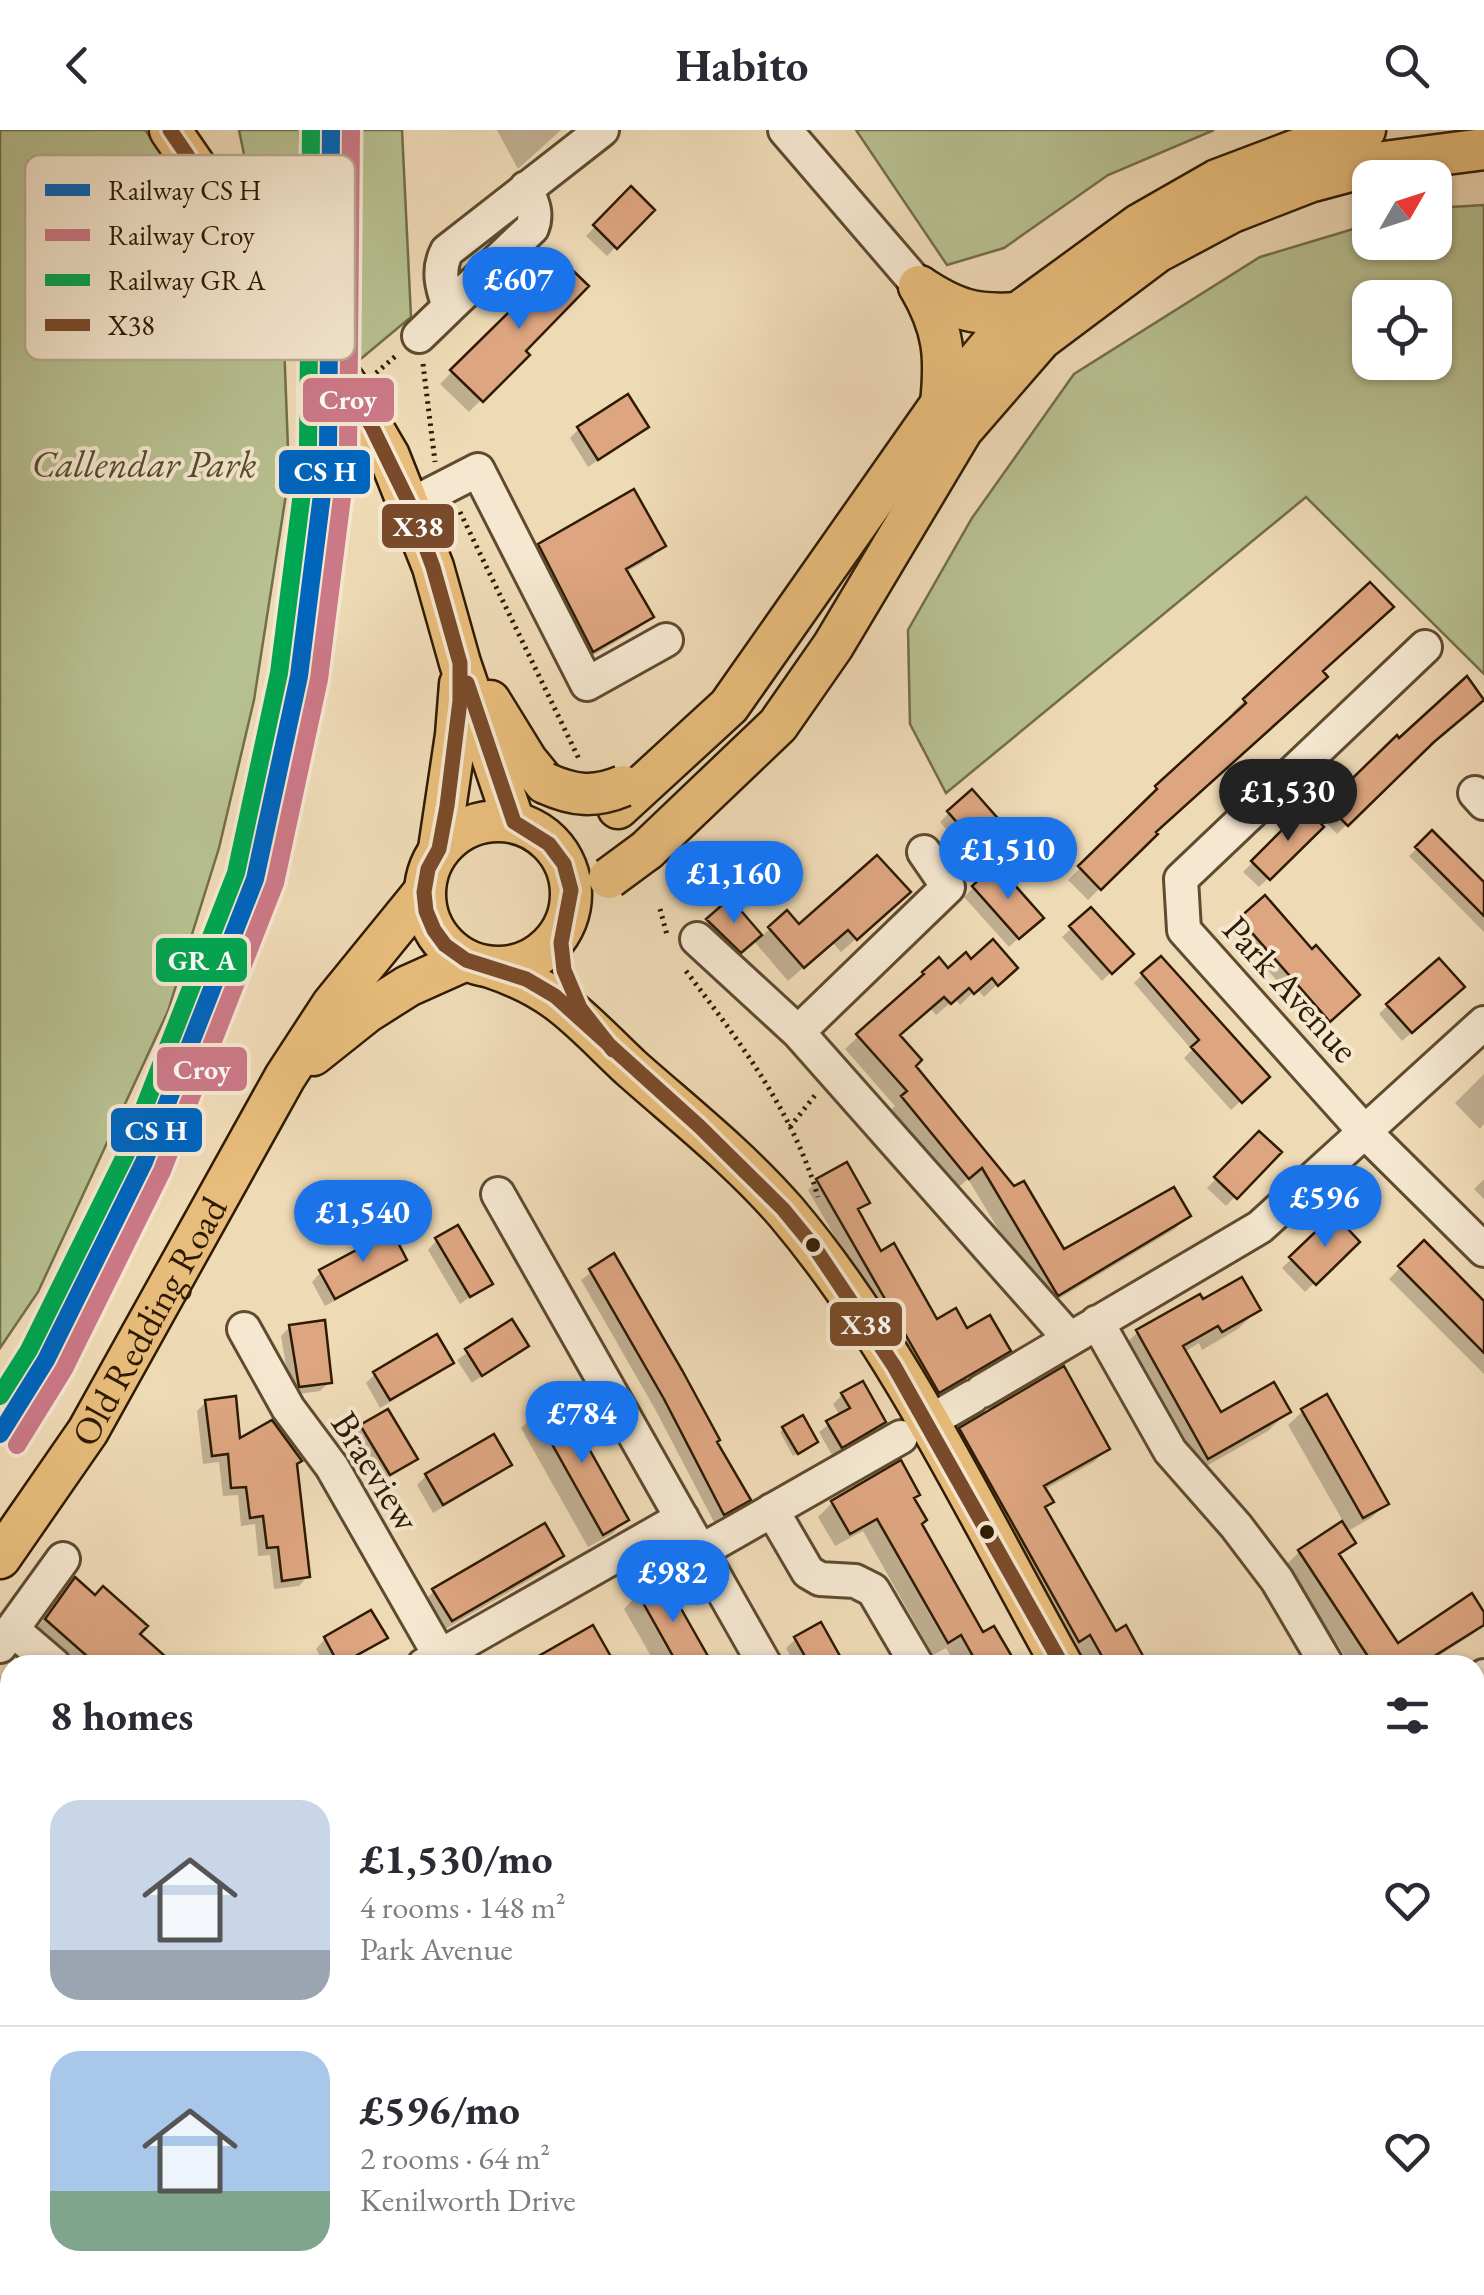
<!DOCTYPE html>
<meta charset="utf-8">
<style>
body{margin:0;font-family:"EB Garamond",serif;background:#f7f7f7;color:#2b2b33;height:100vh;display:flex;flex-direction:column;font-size:38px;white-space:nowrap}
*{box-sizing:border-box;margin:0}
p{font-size:32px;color:#7c7c81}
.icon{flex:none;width:55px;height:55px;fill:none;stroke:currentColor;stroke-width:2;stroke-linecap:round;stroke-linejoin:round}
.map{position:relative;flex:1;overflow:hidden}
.drawer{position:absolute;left:0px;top:1525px;width:1485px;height:640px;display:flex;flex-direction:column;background:#fff;border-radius:30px 30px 0 0;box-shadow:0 2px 8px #0004}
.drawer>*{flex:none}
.needle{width:65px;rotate:51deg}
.fabs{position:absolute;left:1352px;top:30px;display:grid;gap:20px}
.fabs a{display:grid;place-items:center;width:100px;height:100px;border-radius:20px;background:#fff;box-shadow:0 2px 8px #0004;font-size:50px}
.price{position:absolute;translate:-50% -85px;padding:0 22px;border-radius:35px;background:#1a73e8;color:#fff;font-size:32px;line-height:65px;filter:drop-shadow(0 2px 5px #0008)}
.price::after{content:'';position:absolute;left:50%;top:60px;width:30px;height:22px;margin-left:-15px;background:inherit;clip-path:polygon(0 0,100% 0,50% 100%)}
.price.selected{background:#222;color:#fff}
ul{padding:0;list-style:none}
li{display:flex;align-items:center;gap:30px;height:250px;padding:0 50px}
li+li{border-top:2px solid #e1e1e2}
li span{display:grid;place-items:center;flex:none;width:280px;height:200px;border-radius:30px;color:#555}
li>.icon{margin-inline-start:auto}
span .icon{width:120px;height:120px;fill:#fffc;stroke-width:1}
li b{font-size:42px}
h2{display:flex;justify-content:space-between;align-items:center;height:120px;padding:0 50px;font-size:42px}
header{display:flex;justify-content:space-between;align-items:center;height:130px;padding:0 50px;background:#fff;font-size:45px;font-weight:700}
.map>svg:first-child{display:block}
.green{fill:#b7c090;stroke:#726e4a;stroke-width:2.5;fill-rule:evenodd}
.shadow{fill:#0003}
.building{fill:#dda580;stroke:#2e1b03;stroke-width:2.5}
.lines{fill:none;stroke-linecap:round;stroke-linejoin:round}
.minor-tunnel{stroke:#c8b492;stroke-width:32;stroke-dasharray:32 16;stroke-linecap:butt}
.minor-casing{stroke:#5e4b30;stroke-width:38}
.major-casing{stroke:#2e1b03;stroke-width:45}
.path{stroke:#2e1b03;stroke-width:5;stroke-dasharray:2.5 5;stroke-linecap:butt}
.minor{stroke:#f5e7d0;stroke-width:32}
.major{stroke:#e8bd7b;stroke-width:40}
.major-bridge-casing{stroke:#2e1b03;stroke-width:45;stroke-linecap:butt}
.major-bridge{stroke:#e8bd7b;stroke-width:40}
.bus-1-casing{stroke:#f5e7d0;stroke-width:22}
.bus-1{stroke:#7a4b2a;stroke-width:15}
.rail-1-casing{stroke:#f5e7d0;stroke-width:25}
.rail-2-casing{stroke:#f5e7d0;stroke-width:25}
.rail-3-casing{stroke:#f5e7d0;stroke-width:25}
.rail-1{stroke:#0065bd;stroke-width:18}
.rail-2{stroke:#cc7987;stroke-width:18}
.rail-3{stroke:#00a651;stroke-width:18}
.bus-dot{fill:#2e1b03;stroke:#f5e7d0;stroke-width:4}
.labels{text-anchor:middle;stroke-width:8;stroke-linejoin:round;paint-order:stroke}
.park-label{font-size:38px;font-style:italic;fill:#574d2d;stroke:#f5e7d0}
.street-label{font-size:38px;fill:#2e1b03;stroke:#f5e7d0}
.key{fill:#f5e7d0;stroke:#b9aa92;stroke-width:2.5}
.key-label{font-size:28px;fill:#2e1b03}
.line-badge{stroke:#f5e7d0;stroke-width:4}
.badge-label{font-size:28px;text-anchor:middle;font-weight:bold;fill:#fff}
</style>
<header><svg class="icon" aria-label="back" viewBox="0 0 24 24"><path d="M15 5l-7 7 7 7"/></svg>Habito<svg class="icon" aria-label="search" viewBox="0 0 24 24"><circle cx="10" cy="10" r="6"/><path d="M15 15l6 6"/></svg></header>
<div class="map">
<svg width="1484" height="2165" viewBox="0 0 1484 2165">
<rect width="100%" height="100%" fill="#efdab6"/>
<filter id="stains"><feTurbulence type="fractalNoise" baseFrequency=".002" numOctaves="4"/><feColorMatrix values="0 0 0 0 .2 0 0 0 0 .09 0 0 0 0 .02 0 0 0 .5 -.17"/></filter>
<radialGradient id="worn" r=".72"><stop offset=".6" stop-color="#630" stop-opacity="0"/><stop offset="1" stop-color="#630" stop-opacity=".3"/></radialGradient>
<path class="green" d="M0,0h145l138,186 6,159 -35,225 -35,148 -51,163 -130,281 -38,56z
M239,0h60l6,149 -52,-81z
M344,0h58l9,187 -54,45 -17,-28 6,-119z
M856,0h358l-106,45 -104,73 -57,17z
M1484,75v469l-178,-177 -360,296 -36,-69 -2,-94 64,-112 102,-144 186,-117 110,-33v18h65v-34zM1370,168h65v64h-65z
M0,2125h10v30h180l-6,10h-184z"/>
<path class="shadow" d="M497,0h64l-43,39z
M631,59l21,21 -45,46 -21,-20z
M497,196l29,29 -57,57 -29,-28z
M646,297l-58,40 -18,-29 9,-9z
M663,415l-12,13 -25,14 25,44 -13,13 -58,34 -53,-104 13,-13z
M1370,455l-50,87 -232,228 -20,-20 79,-78 -2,-2 12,-12 79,-72 -4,-3 12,-12z
M1466,550l17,18 -61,53 -85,83 -18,-19 77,-76 3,2z
M1305,681l16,16 -62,60 -16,-15z
M949,683l47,26 -23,21 -33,-38z
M1432,704l52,53v45l-75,-76z
M973,758l58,38 -22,21 -45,-50z
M730,772l31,35 26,-24 12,14 94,-21 -52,46 -9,-10 -44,39 -35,-41 -22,20 -32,-30z
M1091,781l39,43 -28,27 -40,-44z
M1240,789l72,33 36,52 -29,25 -88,-101z
M965,826l37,24 -18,17 -7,-8 -17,16 -5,-6 -19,16 -6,-7 -32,28 15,30 150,186 125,-36 -13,13 -130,78 -77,-128 -13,11 -65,-79 5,-5 -50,-57 79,-75 24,-3z
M1143,844l124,102 -36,34 -47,-52 8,-8 -58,-67z
M1453,866l-51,45 -23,-27 9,-9z
M1484,944v50l-4,5 -25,-26z
M1260,1004l18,18 -52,54 -19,-18z
M1483,1050h1v19l-10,-10z
M818,1051l49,21 -10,10 23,42 56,68 30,9 42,19 -9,10 -70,40 -121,-210z
M1334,1088l23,24 -52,50 -23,-24z
M437,1110l53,43 -30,21 -32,-54z
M1424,1114l60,59v71l-95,-95z
M614,1126l133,243 -33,23 -59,-113 -74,-129z
M404,1129l-9,9 -70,38 -13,-24 9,-10z
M1202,1173l56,7 -20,19 -36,21 -3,-7 -15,9 36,64 68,-4 -20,19 -79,45 -71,-125 20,-19z
M511,1192l15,23 -54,38 -15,-23z
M290,1197l40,55 -10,9 -29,4 -10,-59z
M450,1233l-9,9 -61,36 -14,-25 9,-9z
M842,1265l41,27 -9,9 -42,24 -13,-23 21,-16 -7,-12z
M206,1272l32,40 57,23 13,111 -9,10 -25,3 -4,-34 -12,1 -3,-32 -14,2 -3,-31 -15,1 -4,-34 -16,2 -6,-53z
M1303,1281l83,93 -15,14 -25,14 7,11 -15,14 59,89 87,-30v7l-11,11 -48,31h-74l-65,-100 13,-13 45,-29 -56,-98z
M535,1284l91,106 -14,14 -24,13 -67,-119z
M362,1297l53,31 -35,24 -27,-46z
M784,1299l27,17 -18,10 -13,-24z
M961,1300l146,18 -13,14 -50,28 7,12 -7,7 71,125 30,31h-59l-10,-18 -11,7 -118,-211z
M509,1334l-10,10 -66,39 -16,-28 9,-9z
M900,1334l19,61 63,110 32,30h-58l-10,-17 -13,7 -70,-124 -28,15 -17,-29 14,-14z
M561,1425l-15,15 -109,64 -17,-29 14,-14z
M75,1450l62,55 34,30h-101l-37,-32z
M638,1464l72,71h-54l-32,-56z
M370,1483l15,25 -40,27h-20l-9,-16 9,-10z
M796,1509l46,26h-46l-10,-17z
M1223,1527l5,8h-18z
M0,1546l10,9v68l-10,-9z
M1484,1598v37l-9,-13v-16z
M0,1687l10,7v69l-10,-7z
M1484,1753v89l-9,-11v-71z
M1484,1843v28l-9,5v-28z
M0,1922h10v167h-10z
M1484,2127v38h-5l-6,-10 2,-23z
M1002,2155h47l5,10h-47z
M1153,2155h25l-6,10h-16l-7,-4z
M1206,2155h75l-6,10h-51z"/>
<path class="building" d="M631,56l24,24 -38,39 -24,-24z
M562,130l27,26 -63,65 4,4 -47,47 -33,-32z
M628,264l21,33 -51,33 -21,-33z
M634,359l32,57 -40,23 28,48 -61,35 -55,-108z
M1370,452l24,25 -71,64 5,6 -172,155 2,2 -57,56 -23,-24 79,-77 -2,-3 91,-83 -3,-4z
M1467,546l17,24 -50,42 -86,84 -22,-22 71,-69 2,3z
M972,659l37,42 -25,22 -37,-42z
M1305,677l19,20 -54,53 -19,-19z
M1432,700l52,52v34l-69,-69z
M877,725l34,37 -54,48 -9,-10 -44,38 -36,-41 19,-17 12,14z
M996,734l48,54 -25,21 -47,-53z
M1265,765l47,54 4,-4 44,50 -30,27 -91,-104z
M730,768l32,37 -21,18 -35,-34z
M1091,777l43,47 -22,20 -43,-48z
M993,809l25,29 -20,18 -6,-8 -18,16 -5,-6 -18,16 -7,-7 -44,38 22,25 -6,6 98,120 10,-5 40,68 110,-62 17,29 -133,80 -76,-128 -13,11 -68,-83 6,-5 -51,-57 68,-60 -2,-2 17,-15 9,11 18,-16 5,7z
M1161,826l109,121 -28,26 -51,-56 8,-7 -58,-67z
M1439,828l26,29 -53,46 -26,-29z
M1259,1001l23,21 -45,47 -23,-22z
M847,1032l23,41 -12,6 23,42 13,-8 43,76 19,-11 11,20 23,-13 21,36 -72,42 -123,-214z
M1334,1084l26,28 -44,43 -27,-28z
M458,1095l35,59 -23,13 -35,-59z
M392,1101l15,29 -72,39 -16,-29z
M1424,1110l60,61v52l-86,-87z
M614,1123l68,117 38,70 -3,2 34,58 -27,15 -60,-116 -75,-130z
M1242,1147l19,33 -39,22 -4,-6 -35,20 38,66 53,-30 17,30 -83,47 -72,-129 64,-36 3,5z
M512,1189l17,27 -47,30 -17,-27z
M325,1190l7,63 -33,4 -10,-62z
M437,1204l17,29 -64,37 -17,-28z
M1064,1236l46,83 -66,37 10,16 -9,5 71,124 10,-6 22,40h-41l-17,-30 -11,7 -120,-214z
M863,1251l23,41 -44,26 -16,-27 24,-13 -9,-15z
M1327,1264l62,110 -26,14 -62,-109z
M236,1266l4,42 32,-18 30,41 -5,3 13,113 -28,4 -4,-34 -11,1 -4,-32 -13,2 -4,-31 -15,1 -3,-34 -16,2 -7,-56z
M560,1267l69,123 -26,15 -69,-123z
M388,1279l30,50 -28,16 -30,-50z
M803,1285l15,27 -20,12 -16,-27z
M494,1304l18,31 -69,40 -18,-31z
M901,1330l19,35 -6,3 13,22 -5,4 61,108 11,-6 23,39h-39l-17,-30 -13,8 -71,-124 -27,15 -19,-33z
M1342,1391l14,22 -17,11 59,89 74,-50 12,19v13l-64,40h-55l6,-4 -73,-111z
M545,1393l19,33 -112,65 -20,-32z
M75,1447l20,18 8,-9 45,40 -8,8 35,31h-78l-52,-46z
M663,1447l50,88h-35l-41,-73z
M371,1480l17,28 -49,27 -15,-28z
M821,1492l24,43h-35l-16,-28z
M593,1495l17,30 -18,10h-69z"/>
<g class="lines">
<path class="minor-tunnel" d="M0,1975h10"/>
<defs>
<path id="minor" d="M785,0l134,156
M449,177l83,-79c6,-15 0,-26 -6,-40
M419,206l30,-29c-7,-20 -12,-37 -2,-56l155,-121
M410,375l68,-35 109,214 79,-44
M1425,517l-244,232 3,51 181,202 119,118
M1475,663l9,10
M697,809l101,93 271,306
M798,902l150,-145 -24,-35
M498,1064l267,471
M1097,1192l73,129 66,75 41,54 50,85
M244,1199l44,79 44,59 108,189
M982,1261l278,-164 224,-204
M927,1293l45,-26
M772,1380l36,62 12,7 35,2 18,9 44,75
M701,1421l200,-114
M12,1499l42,36
M0,1516l63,-87
M424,1535l258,-147
M1475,1552l9,-6
M0,1634l10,8
M1475,1659l9,10
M1475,1939l9,-4
M0,2089h10
M664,2155l1,10
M819,2155l9,10
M1120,2155l6,10
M769,2165l13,-10"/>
<g id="major">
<path d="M170,0l182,263 37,63 44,111 27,96 54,159"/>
<path d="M919,156c25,43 27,70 22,118"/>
<path d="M919,156c36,24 56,30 99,27"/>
<path d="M490,571l37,60 18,22"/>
<path d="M618,678l111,-102 212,-302 77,-91 122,-89 77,-44 82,-31 66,-19"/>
<circle cx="498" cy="764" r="73"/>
<path d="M439,719l17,-114 4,-51"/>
<path d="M647,720l131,-125 55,-79 129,-216 79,-91 116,-87 75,-40 77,-30 75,-20 100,-13"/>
<path d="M490,837c69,23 90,53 140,100 53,47 109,91 156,145 111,131 192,303 276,453"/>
<path d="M313,925l54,-43 41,-26 58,-26"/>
<path id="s1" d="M0,1428l88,-127 197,-354 47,-72 92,-113"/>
<path d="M1420,2155l6,10"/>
</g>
</defs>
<use href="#minor" class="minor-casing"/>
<use href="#major" class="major-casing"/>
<path class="path" d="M423,234l12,98
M376,243l22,-19
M460,382l119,247
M660,779l7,26
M686,841c53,70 107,140 132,226
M790,997l26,-33
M1241,2155l5,10
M161,2165l5,-10"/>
<use href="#minor" class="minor"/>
<use href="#major" class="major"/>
<defs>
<path id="major-bridge" d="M545,653c29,13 49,15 78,3
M609,748l38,-28"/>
</defs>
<use href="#major-bridge" class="major-bridge-casing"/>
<use href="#major-bridge" class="major-bridge"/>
<defs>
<path id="bus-1" d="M170,0l201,295 39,80 23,62 27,96v38l-13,105 -8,43 -11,20 -4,23 2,19 8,19 11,15 21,15 60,19 29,17 144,130 84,83 32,39 79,118 168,299
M467,553l47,139 35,22 15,20 7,26 -10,53 3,27 16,38 33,42"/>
</defs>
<use href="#bus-1" class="bus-1-casing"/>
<use href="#bus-1" class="bus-1"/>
<defs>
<path id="rail-1" d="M0,1304l46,-74 98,-198 111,-283 44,-203 29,-229 3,-317"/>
<path id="rail-2" d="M17,1315l47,-76 98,-198 113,-288 44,-204 29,-229 3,-320"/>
<path id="rail-3" d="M0,1266l29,-46 97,-196 110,-281 43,-200 29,-227 3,-316"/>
</defs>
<use href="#rail-1" class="rail-1-casing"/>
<use href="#rail-2" class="rail-2-casing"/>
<use href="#rail-3" class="rail-3-casing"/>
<use href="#rail-1" class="rail-1"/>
<use href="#rail-2" class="rail-2"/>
<use href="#rail-3" class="rail-3"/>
</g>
<g class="bus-dot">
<circle cx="813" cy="1115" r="9"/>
<circle cx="987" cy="1402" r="9"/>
</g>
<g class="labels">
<g class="park-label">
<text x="144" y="347">Callendar Park</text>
</g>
<g class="street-label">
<text transform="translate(1291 859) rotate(48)" y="13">Park Avenue</text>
<text dy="13" stroke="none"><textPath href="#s1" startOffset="280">Old Redding Road</textPath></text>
<text transform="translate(376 1341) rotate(58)" y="13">Braeview</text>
</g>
</g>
<rect x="25" y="25" width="330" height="205" rx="15" class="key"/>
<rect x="45" y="54" width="45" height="12" fill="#0065bd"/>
<rect x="45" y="99" width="45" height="12" fill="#cc7987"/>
<rect x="45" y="144" width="45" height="12" fill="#00a651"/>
<rect x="45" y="189" width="45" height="12" fill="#7a4b2a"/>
<g class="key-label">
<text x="108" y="70">Railway CS H</text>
<text x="108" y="115">Railway Croy</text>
<text x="108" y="160">Railway GR A</text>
<text x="108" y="205">X38</text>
</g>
<g class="line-badge">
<rect x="301" y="246" width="95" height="48" rx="10" fill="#cc7987"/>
<rect x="277" y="318" width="95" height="48" rx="10" fill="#0065bd"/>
<rect x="380" y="372" width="76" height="48" rx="10" fill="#7a4b2a"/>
<rect x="154" y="806" width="95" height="48" rx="10" fill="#00a651"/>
<rect x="155" y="915" width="94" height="48" rx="10" fill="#cc7987"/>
<rect x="109" y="976" width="95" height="48" rx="10" fill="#0065bd"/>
<rect x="828" y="1170" width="76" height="48" rx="10" fill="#7a4b2a"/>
</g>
<g class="badge-label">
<text x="348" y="279">Croy</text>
<text x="325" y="351">CS H</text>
<text x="418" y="406">X38</text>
<text x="202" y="840">GR A</text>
<text x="202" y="949">Croy</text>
<text x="156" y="1010">CS H</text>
<text x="866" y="1204">X38</text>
</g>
<rect width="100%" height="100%" filter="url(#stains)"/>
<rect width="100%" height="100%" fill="url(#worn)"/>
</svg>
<div class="fabs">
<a><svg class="needle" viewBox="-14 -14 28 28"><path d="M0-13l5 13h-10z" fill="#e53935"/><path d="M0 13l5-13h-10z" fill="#7c7c81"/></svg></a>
<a><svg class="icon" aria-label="locate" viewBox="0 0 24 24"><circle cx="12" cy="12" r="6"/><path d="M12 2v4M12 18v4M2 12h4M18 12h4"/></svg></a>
</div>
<b class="price" style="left:519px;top:202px">£607</b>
<b class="price selected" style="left:1288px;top:714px">£1,530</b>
<b class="price" style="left:1008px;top:772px">£1,510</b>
<b class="price" style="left:734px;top:796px">£1,160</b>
<b class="price" style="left:1325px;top:1120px">£596</b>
<b class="price" style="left:363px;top:1135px">£1,540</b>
<b class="price" style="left:582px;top:1336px">£784</b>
<b class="price" style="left:673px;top:1495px">£982</b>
<section class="drawer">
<h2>8 homes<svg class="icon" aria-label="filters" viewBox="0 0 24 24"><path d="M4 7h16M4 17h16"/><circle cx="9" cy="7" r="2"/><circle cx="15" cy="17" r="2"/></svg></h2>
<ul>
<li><span style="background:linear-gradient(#c9d6e8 75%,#9aa5b1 0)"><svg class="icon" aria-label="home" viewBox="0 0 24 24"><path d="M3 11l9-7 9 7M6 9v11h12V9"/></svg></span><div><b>£1,530/mo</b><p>4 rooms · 148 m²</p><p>Park Avenue</p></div><svg class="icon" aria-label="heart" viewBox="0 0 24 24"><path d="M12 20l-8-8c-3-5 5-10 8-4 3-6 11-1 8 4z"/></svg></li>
<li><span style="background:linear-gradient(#a9c7e8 70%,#7fa58c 0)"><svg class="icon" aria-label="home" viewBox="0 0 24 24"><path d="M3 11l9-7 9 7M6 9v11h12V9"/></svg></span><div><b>£596/mo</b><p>2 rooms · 64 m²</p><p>Kenilworth Drive</p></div><svg class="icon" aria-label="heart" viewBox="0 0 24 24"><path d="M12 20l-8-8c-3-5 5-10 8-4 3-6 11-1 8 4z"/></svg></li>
</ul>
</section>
</div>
